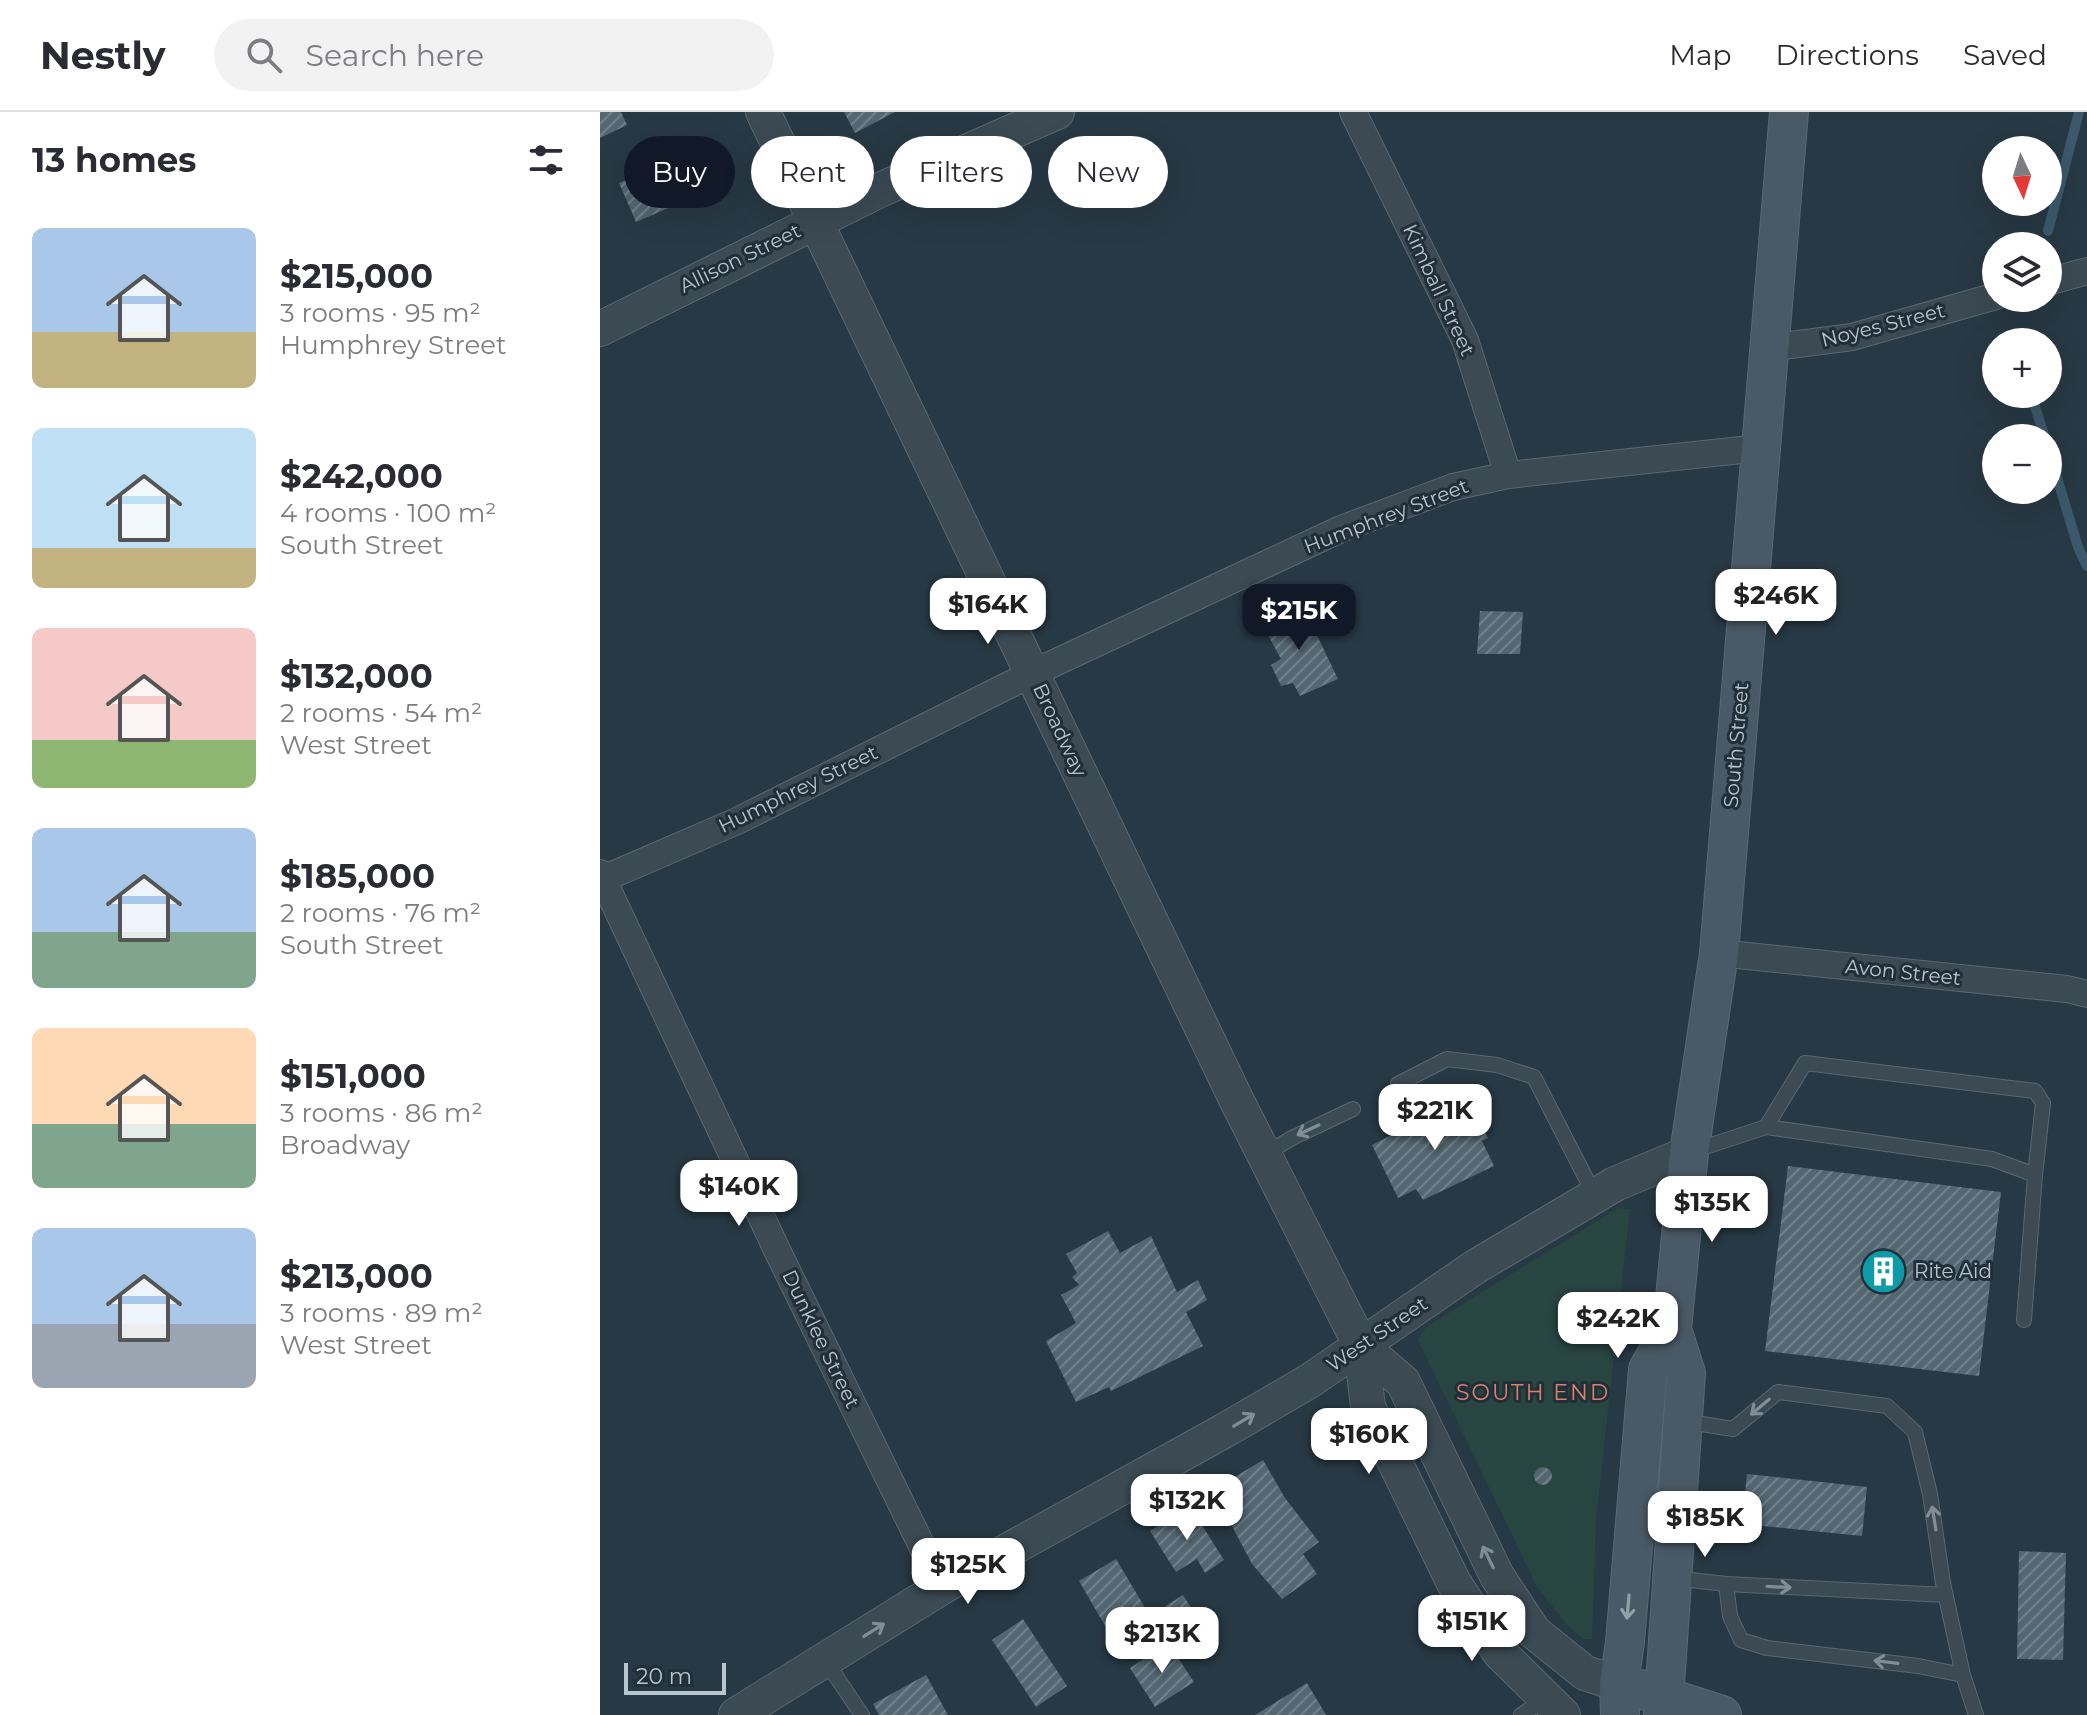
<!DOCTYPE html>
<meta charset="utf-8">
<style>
body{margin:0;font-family:Montserrat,sans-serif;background:#f2f2f3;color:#2b2b33;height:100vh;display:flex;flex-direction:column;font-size:30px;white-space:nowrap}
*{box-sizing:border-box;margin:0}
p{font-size:26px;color:#7c7c81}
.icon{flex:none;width:44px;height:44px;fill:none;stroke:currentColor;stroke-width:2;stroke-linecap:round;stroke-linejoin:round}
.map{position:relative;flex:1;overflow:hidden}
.sheet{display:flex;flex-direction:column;background:#fff;width:600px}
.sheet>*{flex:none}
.banner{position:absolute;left:24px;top:24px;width:760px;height:72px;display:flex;gap:16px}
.needle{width:52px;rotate:176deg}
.fabs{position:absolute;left:1382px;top:24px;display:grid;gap:16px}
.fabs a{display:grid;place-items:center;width:80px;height:80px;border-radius:50%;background:#fff;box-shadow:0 8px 32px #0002;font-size:40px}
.scale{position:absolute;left:24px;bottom:20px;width:102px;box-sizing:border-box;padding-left:8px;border:4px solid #b9c5cd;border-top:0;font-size:22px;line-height:28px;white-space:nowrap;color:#b9c5cd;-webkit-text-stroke:6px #202f39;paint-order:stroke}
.price{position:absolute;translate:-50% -68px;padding:0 18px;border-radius:16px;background:#fff;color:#222;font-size:26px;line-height:52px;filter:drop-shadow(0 2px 4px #0008)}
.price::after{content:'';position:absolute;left:50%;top:48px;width:24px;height:18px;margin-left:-12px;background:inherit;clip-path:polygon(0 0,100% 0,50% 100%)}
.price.selected{background:#111827;color:#fff}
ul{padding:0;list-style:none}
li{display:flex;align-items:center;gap:24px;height:200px;padding:0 32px}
li span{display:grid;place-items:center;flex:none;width:224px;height:160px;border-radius:12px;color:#555}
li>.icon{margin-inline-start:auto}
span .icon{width:96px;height:96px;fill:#fffc;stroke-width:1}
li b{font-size:34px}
h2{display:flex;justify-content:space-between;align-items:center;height:96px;padding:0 32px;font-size:34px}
.pill{padding:0 28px;border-radius:36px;background:#fff;box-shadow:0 8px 32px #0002;font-size:28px;line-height:72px}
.pill.selected{background:#111827;color:#fff}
header{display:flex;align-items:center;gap:48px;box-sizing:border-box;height:112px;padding:0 40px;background:#fff;border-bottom:2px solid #e1e1e2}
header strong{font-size:38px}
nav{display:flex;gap:44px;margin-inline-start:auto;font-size:28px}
.search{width:560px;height:72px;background:#f2f2f3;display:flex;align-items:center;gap:20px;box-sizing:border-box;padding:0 28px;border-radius:44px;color:#7c7c81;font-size:30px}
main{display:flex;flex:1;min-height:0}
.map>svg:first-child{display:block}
.park{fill:#294542}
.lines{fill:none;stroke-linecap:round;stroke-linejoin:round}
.stream{stroke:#3b596b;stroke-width:10}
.building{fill:url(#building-hatch)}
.service-casing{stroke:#5a6871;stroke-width:16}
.minor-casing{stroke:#5a6871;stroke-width:28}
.tertiary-casing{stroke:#5a6871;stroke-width:36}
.secondary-casing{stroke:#5a6871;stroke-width:40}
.service{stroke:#3b4a53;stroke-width:14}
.minor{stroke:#3b4a53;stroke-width:26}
.tertiary{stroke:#3b4a53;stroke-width:34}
.secondary{stroke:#495a66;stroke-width:38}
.oneway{stroke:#808e96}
.oneway2{stroke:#92a0a9}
.labels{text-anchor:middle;stroke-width:6;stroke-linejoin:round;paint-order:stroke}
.street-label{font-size:20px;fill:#b9c5cd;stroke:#202f39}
.poi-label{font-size:20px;fill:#b9c5cd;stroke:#202f39;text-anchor:start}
.neighbourhood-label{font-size:22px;letter-spacing:2px;fill:#d88269;stroke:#202f39}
</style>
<header>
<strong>Nestly</strong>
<div class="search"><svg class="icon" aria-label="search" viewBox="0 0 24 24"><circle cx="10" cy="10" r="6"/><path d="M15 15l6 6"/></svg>Search here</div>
<nav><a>Map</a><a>Directions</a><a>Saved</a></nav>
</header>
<main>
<section class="sheet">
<h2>13 homes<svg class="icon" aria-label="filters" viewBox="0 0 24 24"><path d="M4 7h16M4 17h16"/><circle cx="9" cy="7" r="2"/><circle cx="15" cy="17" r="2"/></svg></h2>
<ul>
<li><span style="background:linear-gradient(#a9c7e8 65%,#c2b280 0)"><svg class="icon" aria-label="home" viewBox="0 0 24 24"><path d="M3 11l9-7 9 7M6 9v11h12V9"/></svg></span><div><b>$215,000</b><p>3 rooms · 95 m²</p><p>Humphrey Street</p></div></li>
<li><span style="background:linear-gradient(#bfe0f5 75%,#c2b280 0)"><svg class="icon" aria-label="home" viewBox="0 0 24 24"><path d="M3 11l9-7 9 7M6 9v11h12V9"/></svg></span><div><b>$242,000</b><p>4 rooms · 100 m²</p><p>South Street</p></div></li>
<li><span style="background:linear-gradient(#f6c9c9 70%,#8fb573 0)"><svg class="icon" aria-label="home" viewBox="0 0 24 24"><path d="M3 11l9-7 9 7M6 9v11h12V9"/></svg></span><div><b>$132,000</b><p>2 rooms · 54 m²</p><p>West Street</p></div></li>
<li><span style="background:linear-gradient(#a9c7e8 65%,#7fa58c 0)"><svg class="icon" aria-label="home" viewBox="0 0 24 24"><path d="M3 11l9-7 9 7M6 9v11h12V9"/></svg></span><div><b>$185,000</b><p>2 rooms · 76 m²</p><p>South Street</p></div></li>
<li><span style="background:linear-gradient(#ffd9b3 60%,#7fa58c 0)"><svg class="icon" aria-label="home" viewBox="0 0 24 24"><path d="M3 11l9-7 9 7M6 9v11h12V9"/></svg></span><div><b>$151,000</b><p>3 rooms · 86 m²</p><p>Broadway</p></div></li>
<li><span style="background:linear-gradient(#a9c7e8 60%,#9aa5b1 0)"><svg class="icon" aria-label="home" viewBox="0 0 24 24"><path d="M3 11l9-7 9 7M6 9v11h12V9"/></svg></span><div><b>$213,000</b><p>3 rooms · 89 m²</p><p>West Street</p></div></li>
</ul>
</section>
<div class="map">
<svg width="1487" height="1603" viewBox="0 0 1487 1603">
<defs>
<pattern id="building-hatch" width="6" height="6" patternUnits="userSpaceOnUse" patternTransform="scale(2)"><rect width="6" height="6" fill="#536671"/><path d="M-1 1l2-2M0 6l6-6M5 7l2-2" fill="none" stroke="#71818a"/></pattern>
</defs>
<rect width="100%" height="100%" fill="#273944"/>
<path class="park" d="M1018,1096l12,1 -34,311 -4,119h-9l-14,-12 -32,-40 -119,-247 8,-13z"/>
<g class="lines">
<path class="stream" d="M1448,119l31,-119
M1431,282l14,44
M1448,336l30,99 9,19"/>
</g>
<path class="building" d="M0,0h21l6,13 -27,13z
M244,0h51l-40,21z
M76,46l18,39 -58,25 -17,-39z
M702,492l36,75 -38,17 -7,-13 -12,3 -10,-21 10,-6 -19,-35z
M880,499l43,1 -3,42h-43z
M866,985l22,41 -6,3 12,25 -71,34 -7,-11 -18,9 -26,-53z
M1188,1054l213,26 -22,184 -214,-25z
M508,1119l12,22 31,-17 26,56 21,-12 9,20 -21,12 17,34 -92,45 -2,-4 -33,15 -30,-61 30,-18 -15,-28 18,-10 -7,-8 5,-4 -11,-19z
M663,1348l22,38 34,44 -16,12 14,20 -35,25 -30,-35 -39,-74z
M934 1364a9 9 0 1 1 18 0a9 9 0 1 1-18 0Z
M1147,1362l120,13 -5,49 -120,-12z
M590,1394l34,54 -19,13 -8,-14 -21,13 -26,-41z
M1419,1439l47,2 -3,107 -46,-1z
M516,1447l44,74 -38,22 -43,-74z
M583,1483l21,33 -22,14 -21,-33z
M423,1507l44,67 -31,21 -44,-67z
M568,1531l26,39 -39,25 -25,-39z
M326,1563l22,40h-69l-6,-11z
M707,1571l19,32h-71z"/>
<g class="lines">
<defs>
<path id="service" d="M798,972l49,-25 50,6 37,12 61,119
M1166,1015l39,-64 230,28 8,12 -8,72
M1093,1039l73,-24 226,32 43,16 -11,145
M665,1042l27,-16 61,-29
M1083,1309l50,8 45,-37 109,14 28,26 15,62 13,89 20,92 13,40
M1073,1466l53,6
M1346,1483l-220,-11 4,32 11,24 26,8 151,18 45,9
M225,1548l37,55
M921,1603l24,-16"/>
<path id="minor" d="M753,0l112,228 43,135
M1448,170l39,-11
M1168,236l84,-11 144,-41
M0,761l176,375 166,339
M3,767l134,-58 296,-148 308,-144 112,-42 55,-12 252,-27
M1119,841l348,36 20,5"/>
<path id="tertiary" d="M163,0l472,985 126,249 7,61 86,176 46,70 63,62
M0,217l282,-140 175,-77
M761,1234l42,36 94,194 37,56 51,41 34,11
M136,1603l206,-128 287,-159 82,-48 164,-113 140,-83 74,-31"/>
<path id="secondary" d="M1041,1577l81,26
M1020,1603l-1,-31 6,-42 23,-273 24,-40
M1063,1603l23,-342 -14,-44 17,-176 30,-200 70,-841"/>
</defs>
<use href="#service" class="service-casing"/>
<use href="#minor" class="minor-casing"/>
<use href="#tertiary" class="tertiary-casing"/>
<use href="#secondary" class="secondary-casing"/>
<use href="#service" class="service"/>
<use href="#minor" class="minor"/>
<use href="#tertiary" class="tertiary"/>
<use href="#secondary" class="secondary"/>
</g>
<defs><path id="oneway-shaft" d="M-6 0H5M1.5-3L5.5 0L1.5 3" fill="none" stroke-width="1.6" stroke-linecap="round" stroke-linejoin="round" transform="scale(2)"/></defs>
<g class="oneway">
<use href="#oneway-shaft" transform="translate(708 1018) rotate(155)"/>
<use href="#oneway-shaft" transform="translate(1160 1295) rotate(140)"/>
<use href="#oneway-shaft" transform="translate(644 1308) rotate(-31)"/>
<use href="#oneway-shaft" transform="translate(1334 1406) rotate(-99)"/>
<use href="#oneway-shaft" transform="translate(888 1445) rotate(-116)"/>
<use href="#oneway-shaft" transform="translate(1179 1475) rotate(3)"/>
<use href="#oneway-shaft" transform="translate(274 1518) rotate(-32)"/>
<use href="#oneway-shaft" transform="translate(1286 1550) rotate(-173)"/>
</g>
<use class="oneway2" href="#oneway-shaft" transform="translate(1028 1495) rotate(95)"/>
<defs>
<symbol id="building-disc" viewBox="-11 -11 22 22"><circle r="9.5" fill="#0f9aa8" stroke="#202f39"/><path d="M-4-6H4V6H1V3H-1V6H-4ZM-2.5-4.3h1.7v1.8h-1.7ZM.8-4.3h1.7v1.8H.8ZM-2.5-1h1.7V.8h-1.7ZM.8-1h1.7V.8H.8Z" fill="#fff"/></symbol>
</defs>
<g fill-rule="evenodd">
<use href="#building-disc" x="1258" y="1134" width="51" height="51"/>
</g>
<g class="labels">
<g class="street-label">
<text transform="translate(140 146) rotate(-26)" y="7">Allison Street</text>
<text transform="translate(839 178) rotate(65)" y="7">Kimball Street</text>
<text transform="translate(1283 213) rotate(-14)" y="7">Noyes Street</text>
<text transform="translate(786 404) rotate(-21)" y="7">Humphrey Street</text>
<text transform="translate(460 618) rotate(65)" y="7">Broadway</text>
<text transform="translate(1136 633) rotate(-85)" y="7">South Street</text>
<text transform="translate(198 677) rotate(-26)" y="7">Humphrey Street</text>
<text transform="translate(1303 860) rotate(6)" y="7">Avon Street</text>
<text transform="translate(777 1222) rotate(-34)" y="7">West Street</text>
<text transform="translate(221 1227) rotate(64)" y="7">Dunklee Street</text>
</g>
<g class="poi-label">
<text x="1314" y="1166">Rite Aid</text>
</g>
<g class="neighbourhood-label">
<text x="933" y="1288">SOUTH END</text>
</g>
</g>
</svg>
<div class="fabs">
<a><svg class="needle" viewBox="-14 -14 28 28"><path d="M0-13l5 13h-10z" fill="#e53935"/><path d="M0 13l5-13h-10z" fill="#7c7c81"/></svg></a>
<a><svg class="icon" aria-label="layers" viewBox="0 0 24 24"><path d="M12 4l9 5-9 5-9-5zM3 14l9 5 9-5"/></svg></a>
<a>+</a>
<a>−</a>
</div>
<div class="scale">20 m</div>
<b class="price" style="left:1176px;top:525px">$246K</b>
<b class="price" style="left:388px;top:534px">$164K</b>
<b class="price selected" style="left:699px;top:540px">$215K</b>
<b class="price" style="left:835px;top:1040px">$221K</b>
<b class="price" style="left:139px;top:1116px">$140K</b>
<b class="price" style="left:1112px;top:1132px">$135K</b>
<b class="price" style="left:1018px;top:1248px">$242K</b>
<b class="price" style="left:769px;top:1364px">$160K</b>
<b class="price" style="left:587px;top:1430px">$132K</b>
<b class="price" style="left:1105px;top:1447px">$185K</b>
<b class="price" style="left:368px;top:1494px">$125K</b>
<b class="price" style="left:872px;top:1551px">$151K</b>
<b class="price" style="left:562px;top:1563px">$213K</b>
<div class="banner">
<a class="pill selected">Buy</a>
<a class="pill">Rent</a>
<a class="pill">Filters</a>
<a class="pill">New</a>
</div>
</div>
</main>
